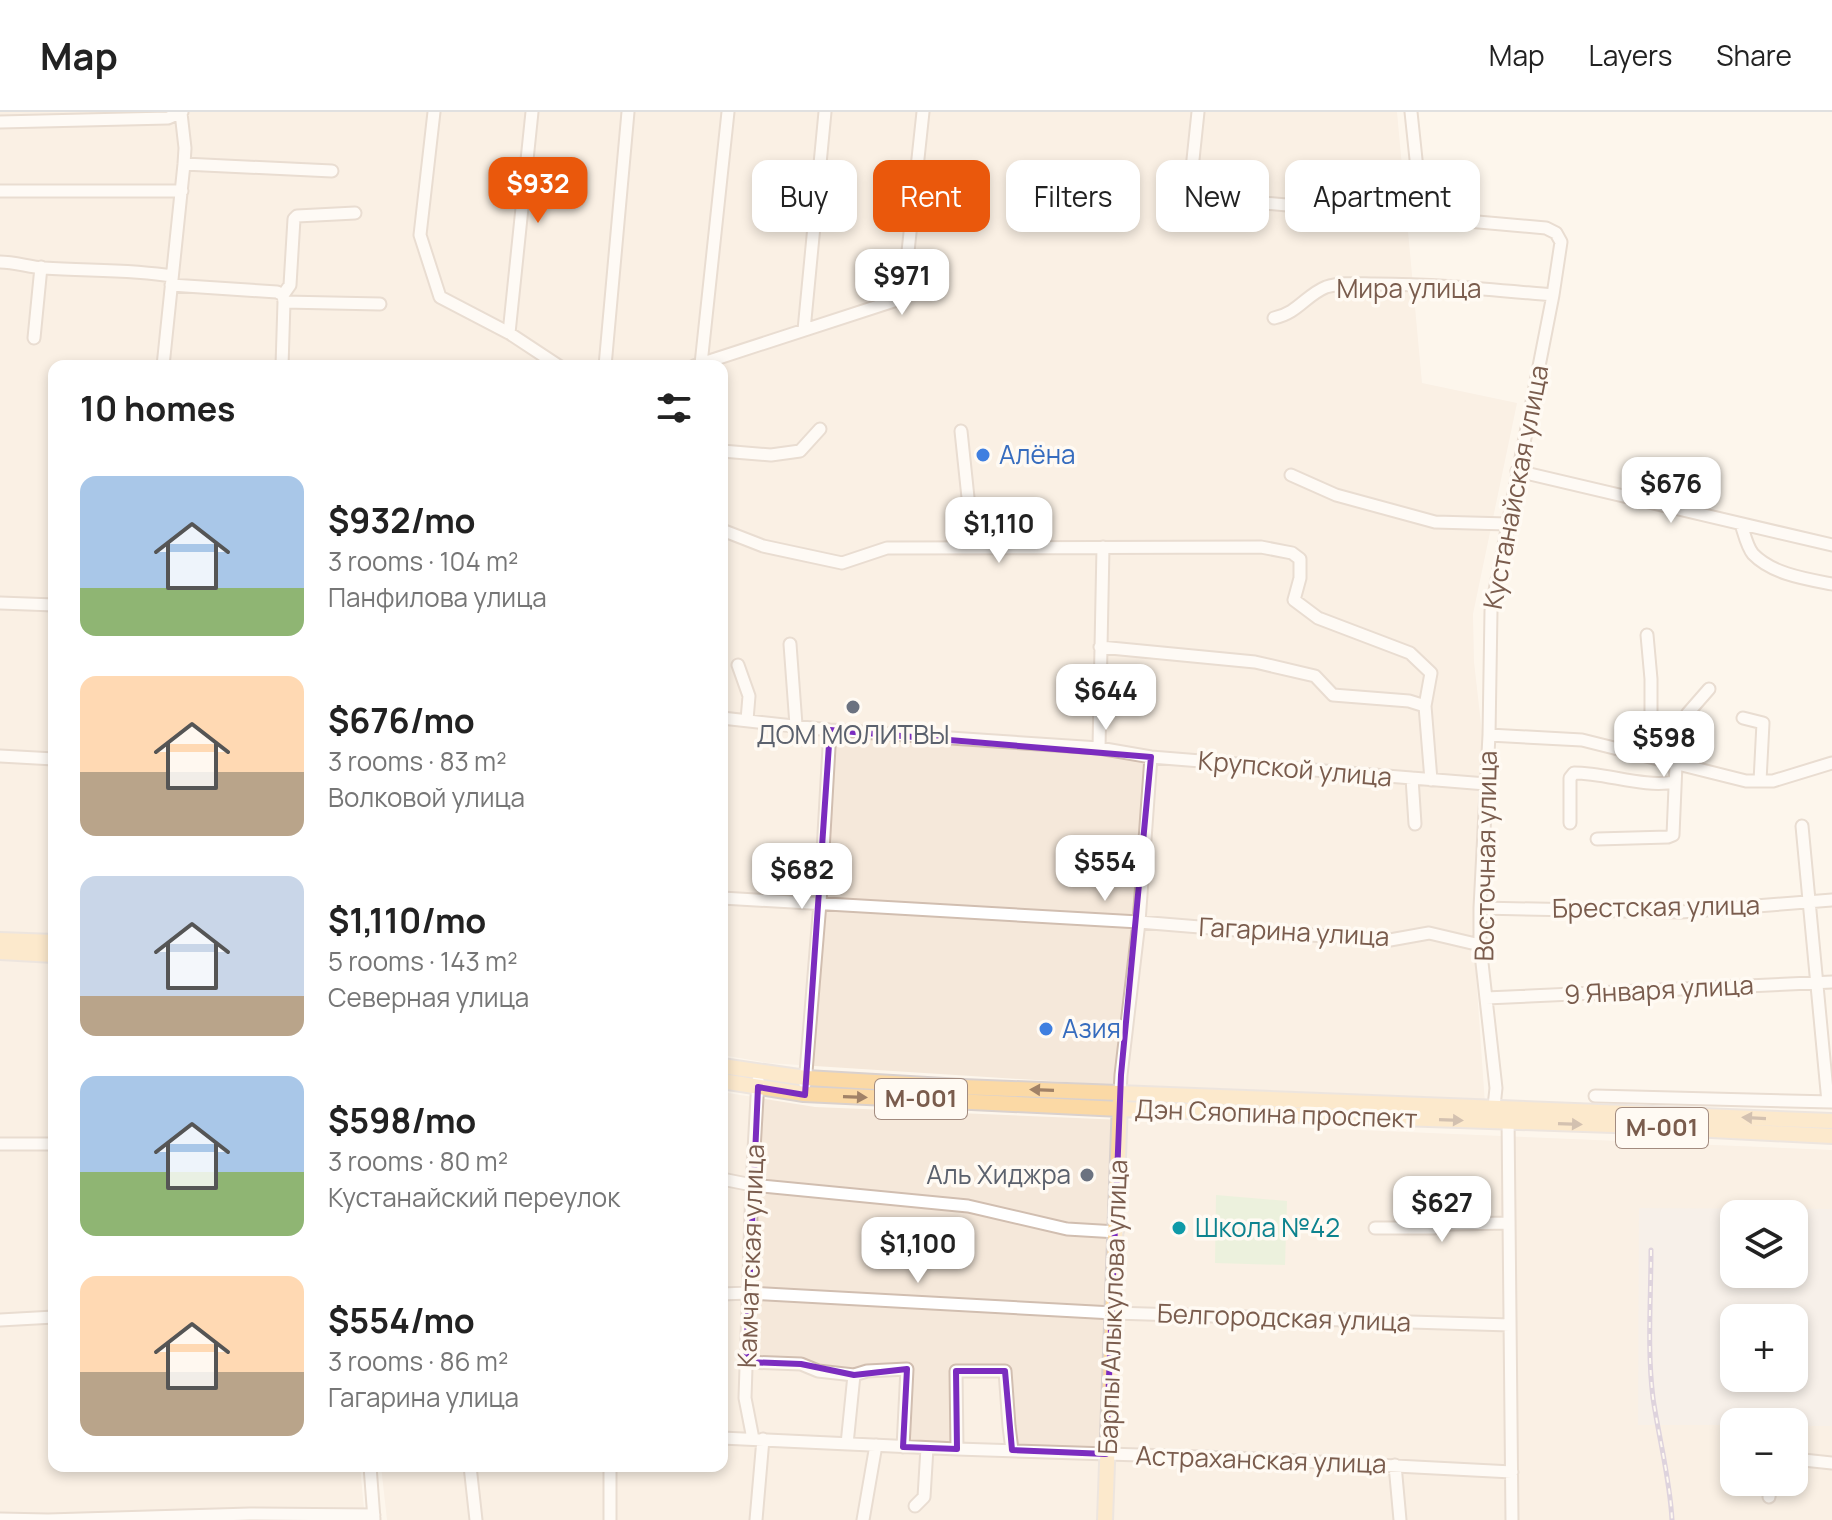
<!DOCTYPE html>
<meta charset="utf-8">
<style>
body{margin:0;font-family:Manrope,sans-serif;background:#f6f6f6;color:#222;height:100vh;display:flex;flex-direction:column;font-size:30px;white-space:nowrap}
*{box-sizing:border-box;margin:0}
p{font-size:26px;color:#767676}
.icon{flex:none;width:44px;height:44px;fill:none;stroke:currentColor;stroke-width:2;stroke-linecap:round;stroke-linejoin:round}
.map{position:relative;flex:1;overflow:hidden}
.panel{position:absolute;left:48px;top:248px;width:680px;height:1112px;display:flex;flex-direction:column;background:#fff;border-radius:16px;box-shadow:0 4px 12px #0003}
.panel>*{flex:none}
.guide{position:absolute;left:752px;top:48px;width:760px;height:72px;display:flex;gap:16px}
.fabs{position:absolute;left:1720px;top:1088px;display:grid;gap:16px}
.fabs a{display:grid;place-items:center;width:88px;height:88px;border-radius:16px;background:#fff;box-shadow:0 4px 12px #0003;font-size:40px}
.price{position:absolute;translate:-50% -68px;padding:0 18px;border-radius:16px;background:#fff;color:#222;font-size:26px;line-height:52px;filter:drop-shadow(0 2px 4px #0008)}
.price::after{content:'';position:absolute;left:50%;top:48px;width:24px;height:18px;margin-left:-12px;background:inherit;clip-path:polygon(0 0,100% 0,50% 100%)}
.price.on{background:#ea580c;color:#fff}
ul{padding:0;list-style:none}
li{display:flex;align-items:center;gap:24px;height:200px;padding:0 32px}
li span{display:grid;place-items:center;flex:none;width:224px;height:160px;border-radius:16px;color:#555}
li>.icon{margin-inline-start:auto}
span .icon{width:96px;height:96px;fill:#fffc;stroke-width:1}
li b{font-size:34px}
h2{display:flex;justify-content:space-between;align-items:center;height:96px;padding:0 32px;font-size:34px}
.pill{padding:0 28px;border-radius:16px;background:#fff;box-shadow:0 4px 12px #0003;font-size:28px;line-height:72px}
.pill.on{background:#ea580c;color:#fff}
header{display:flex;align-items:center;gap:48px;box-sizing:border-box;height:112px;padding:0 40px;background:#fff;border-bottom:2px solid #e0e0e0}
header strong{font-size:38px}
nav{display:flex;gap:44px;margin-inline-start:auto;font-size:28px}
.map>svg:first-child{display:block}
.residential{fill:#f5e8da;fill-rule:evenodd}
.industrial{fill:#efe9e4;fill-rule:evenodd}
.green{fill:#d8ecc9}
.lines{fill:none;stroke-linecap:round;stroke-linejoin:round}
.minor-casing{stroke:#d1beb0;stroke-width:15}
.major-casing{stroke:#dad1cd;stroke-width:18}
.minor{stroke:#fff;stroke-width:11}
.major{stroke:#fbd9a5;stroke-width:14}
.rail-casing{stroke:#b9a8c9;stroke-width:5}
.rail{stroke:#fffaf3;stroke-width:2;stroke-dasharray:6;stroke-linecap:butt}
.oneway{fill:#a18267}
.marked{fill:none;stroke:#7b2cbf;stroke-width:6;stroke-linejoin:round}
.shop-dot{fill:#3f7fe0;stroke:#fffaf3;stroke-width:3}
.worship-dot{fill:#6b7280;stroke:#fffaf3;stroke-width:3}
.culture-dot{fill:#0f9aa8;stroke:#fffaf3;stroke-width:3}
.labels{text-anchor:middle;stroke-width:7;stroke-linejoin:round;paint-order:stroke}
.shield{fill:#fffaf3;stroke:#a28b7f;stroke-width:2}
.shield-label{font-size:24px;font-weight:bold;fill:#7a5c4d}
.street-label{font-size:26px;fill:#7a5c4d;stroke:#fffaf3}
.shop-label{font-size:26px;fill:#366cbe;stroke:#fffaf3;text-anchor:start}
.worship-label{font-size:26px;fill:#5b616d;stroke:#fffaf3}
.culture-label{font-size:26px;fill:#0d838f;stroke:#fffaf3;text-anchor:start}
</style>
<header>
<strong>Map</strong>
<nav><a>Map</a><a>Layers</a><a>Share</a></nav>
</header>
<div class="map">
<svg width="1832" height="1408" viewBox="0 0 1832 1408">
<rect width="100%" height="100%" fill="#fdf6ec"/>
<path class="residential" d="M0,0h1397l25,271 95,20 -44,211 1,48 15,132 -3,124 -11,42 10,144 -357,-18 -360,-23 -46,-8v-689h-668v1100h306l5,54h-365z
M722,980l93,15 1017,43v370h-1445l-6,-54h341zM1734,1102h60v60h-60zM1734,1206h60v60h-60zM1734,1310h60v60h-60z"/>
<path class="industrial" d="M1639,1096l193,1v217h-38v-4h-60v3h-96zM1734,1102h60v60h-60zM1734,1206h60v60h-60z"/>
<path class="green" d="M1216,1083l71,6 -2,64 -70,-2z"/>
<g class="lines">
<defs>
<path id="minor" d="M434,0l-14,123 20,62 69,36 50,33
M1198,0l-8,76 1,6 6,3 349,31 10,5 5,9 -8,53 -62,316 -2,124 -9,173v37l16,143 -3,28
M1411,0l11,104
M0,10l168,-4 14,-6
M184,52l148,7
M0,79h182
M0,150c15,0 29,5 44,6 43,3 86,1 128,8
M171,173l106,7 6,3 1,7 -2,64
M283,183l7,-10 4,-66 3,-3 58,-3
M284,190l96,2
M1274,206c24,-5 32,-23 52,-31 15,-5 34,-3 49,-3 60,0 119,6 178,11
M804,218l21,-218
M509,221l23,-221
M34,226l7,-71
M701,252l27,-252
M163,254l21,-202 1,-16 -4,-35
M605,254l23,-254
M694,254l209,-68 20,-186
M961,319l8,76 1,40
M722,339l49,4 29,-4 20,-22
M1517,359l315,74
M1291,363l45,20 99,27 72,2
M1741,412c3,9 6,23 12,30 19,20 53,25 79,30
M722,418l41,16 79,17 45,-15 374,-1 31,6 8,6v19l-6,22 24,18 92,35 21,20 -6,33 6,74
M0,491l54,2
M790,532l6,81
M1100,535l155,15 60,14 18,19 76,6 16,5
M738,553l11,31 -2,24
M722,606l108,12 269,18 52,9 335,27
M1743,606l20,5 -3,58
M1489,623l93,5 164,41h27l59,-18
M1099,636l4,-201
M1642,642l9,-37v-38l-4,-44
M0,644l54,3
M1668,650l12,-36 8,-13 21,-24
M1412,666l3,46
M1570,711v-45l4,-5c33,0 69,15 101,9
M1802,714l26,276
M1597,727l71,-2 5,-2 3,-71
M722,786l417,24 109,9 142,9 39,-7 51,12
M1480,796l201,4 151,-12
M1486,886l346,-16
M805,972l15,-181 10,-173
M1120,982l1,-19 18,-153 12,-165
M1595,984l237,6
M1508,1004l4,404
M0,1032h54
M722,1067l30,6 216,21 99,23 50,3
M1375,1116h59l16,-4 59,-1
M722,1182l26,-1 365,20 397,12
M0,1208l54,-3
M746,1250l55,2 17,7 36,4 -7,69
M854,1263l13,-4 40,-2 -4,78
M722,1326l235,11 305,10 250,13
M753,1327l-8,-41 7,-213 6,-105
M957,1337l-1,-78h49l4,55 3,24
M1794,1347l38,4
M1395,1353l5,55
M370,1354l4,53
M470,1354l6,54
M610,1354v54
M1769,1385l2,-15
M915,1394l9,-9 3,-49
M0,1407l48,1 202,-6 124,1
M756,1408l7,-81
M863,1408l13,-75"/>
<path id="major" d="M0,828l54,2
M0,840l54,3
M722,954l84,12 156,9 870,34
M722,969l82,13 317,15 492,16 219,11
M1105,1408l15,-419"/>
</defs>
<use href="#minor" class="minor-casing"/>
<use href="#major" class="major-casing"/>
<use href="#minor" class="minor"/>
<use href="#major" class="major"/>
<defs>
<path id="rail" d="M1651,1138c0,48 -4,100 2,148 6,41 17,81 19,122"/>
</defs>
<use href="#rail" class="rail-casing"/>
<use href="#rail" class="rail"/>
</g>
<defs><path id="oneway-solid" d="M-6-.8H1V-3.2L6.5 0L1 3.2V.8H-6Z" transform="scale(2)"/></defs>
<g class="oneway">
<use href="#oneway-solid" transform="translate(1042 978) rotate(-178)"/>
<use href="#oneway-solid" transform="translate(855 985) rotate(2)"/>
<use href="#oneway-solid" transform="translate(1754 1006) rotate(-177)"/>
<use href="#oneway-solid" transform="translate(1451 1008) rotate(2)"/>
<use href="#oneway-solid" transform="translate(1570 1012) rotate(2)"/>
</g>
<path d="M0 0H1832V1408H0ZM830,618l321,27 -30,318 -15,379 -94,-4 -7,-79h-49l1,78 -54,-2 4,-78 -53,6 -53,-11 -55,-2 12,-275 47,8z" fill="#fdf6ec" fill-opacity=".55" fill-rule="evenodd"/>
<path class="marked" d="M830,618l321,27 -30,318 -15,379 -94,-4 -7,-79h-49l1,78 -54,-2 4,-78 -53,6 -53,-11 -55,-2 12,-275 47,8z"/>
<g class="shop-dot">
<circle cx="983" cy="343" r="8"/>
<circle cx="1046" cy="917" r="8"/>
</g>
<g class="worship-dot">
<circle cx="853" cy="595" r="8"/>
<circle cx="1087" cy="1063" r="8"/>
</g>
<circle class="culture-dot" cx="1179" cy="1116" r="8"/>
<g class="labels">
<g class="shield">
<rect x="875" y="967" width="92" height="40" rx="6"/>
<rect x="1616" y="996" width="92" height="40" rx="6"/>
</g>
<g class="shield-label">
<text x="921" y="995">M-001</text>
<text x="1662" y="1024">M-001</text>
</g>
<g class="street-label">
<text x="1409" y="186">Мира улица</text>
<text transform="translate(1516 375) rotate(-79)" y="9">Кустанайская улица</text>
<text transform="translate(1295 657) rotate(5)" y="9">Крупской улица</text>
<text transform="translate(1486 744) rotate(-89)" y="9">Восточная улица</text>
<text transform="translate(1656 795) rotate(-1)" y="9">Брестская улица</text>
<text transform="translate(1294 820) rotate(3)" y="9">Гагарина улица</text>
<text transform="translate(1659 878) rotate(-3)" y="9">9 Января улица</text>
<text transform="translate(1276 1002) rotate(2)" y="9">Дэн Сяопина проспект</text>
<text transform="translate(751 1144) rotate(-88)" y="9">Камчатская улица</text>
<text transform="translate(1113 1195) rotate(-88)" y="9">Барпы Алыкулова улица</text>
<text transform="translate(1284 1206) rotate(2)" y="9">Белгородская улица</text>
<text transform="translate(1261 1348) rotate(2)" y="9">Астраханская улица</text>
</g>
<g class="shop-label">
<text x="999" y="352">Алёна</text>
<text x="1062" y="926">Азия</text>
</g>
<g class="worship-label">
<text x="853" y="632">ДОМ МОЛИТВЫ</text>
<text x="1071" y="1072" text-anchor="end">Аль Хиджра</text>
</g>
<g class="culture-label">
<text x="1195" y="1125">Школа №42</text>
</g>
</g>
</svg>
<div class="fabs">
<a><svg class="icon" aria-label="layers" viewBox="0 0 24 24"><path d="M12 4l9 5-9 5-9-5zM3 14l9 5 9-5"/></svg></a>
<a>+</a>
<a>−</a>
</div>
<b class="price on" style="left:538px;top:113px">$932</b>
<b class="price" style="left:902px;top:205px">$971</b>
<b class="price" style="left:1671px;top:413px">$676</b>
<b class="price" style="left:999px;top:453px">$1,110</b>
<b class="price" style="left:1106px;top:620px">$644</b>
<b class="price" style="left:1664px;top:667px">$598</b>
<b class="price" style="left:1105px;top:791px">$554</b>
<b class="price" style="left:802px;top:799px">$682</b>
<b class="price" style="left:1442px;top:1132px">$627</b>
<b class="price" style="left:918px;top:1173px">$1,100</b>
<div class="guide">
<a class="pill">Buy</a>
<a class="pill on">Rent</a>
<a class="pill">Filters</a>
<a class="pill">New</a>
<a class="pill">Apartment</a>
</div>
<section class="panel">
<h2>10 homes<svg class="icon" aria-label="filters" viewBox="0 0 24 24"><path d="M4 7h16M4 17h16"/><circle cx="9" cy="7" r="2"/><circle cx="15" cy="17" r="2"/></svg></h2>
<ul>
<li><span style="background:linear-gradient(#a9c7e8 70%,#8fb573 0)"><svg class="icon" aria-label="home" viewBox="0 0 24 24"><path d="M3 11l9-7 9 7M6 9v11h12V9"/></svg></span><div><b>$932/mo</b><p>3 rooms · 104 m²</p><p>Панфилова улица</p></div></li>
<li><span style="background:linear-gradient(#ffd9b3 60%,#b9a48a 0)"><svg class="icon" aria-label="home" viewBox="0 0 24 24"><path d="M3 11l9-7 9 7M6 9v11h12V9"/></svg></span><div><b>$676/mo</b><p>3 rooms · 83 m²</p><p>Волковой улица</p></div></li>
<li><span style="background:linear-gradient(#c9d6e8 75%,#b9a48a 0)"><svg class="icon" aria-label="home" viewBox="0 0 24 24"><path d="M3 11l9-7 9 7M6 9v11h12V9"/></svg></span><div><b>$1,110/mo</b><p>5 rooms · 143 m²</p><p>Северная улица</p></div></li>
<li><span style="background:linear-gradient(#a9c7e8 60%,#8fb573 0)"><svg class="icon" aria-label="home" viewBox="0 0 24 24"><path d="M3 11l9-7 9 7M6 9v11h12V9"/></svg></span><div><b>$598/mo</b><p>3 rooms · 80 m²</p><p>Кустанайский переулок</p></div></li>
<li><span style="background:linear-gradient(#ffd9b3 60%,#b9a48a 0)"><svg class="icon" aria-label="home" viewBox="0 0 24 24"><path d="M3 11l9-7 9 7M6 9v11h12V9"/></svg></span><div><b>$554/mo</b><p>3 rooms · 86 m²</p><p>Гагарина улица</p></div></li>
</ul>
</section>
</div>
